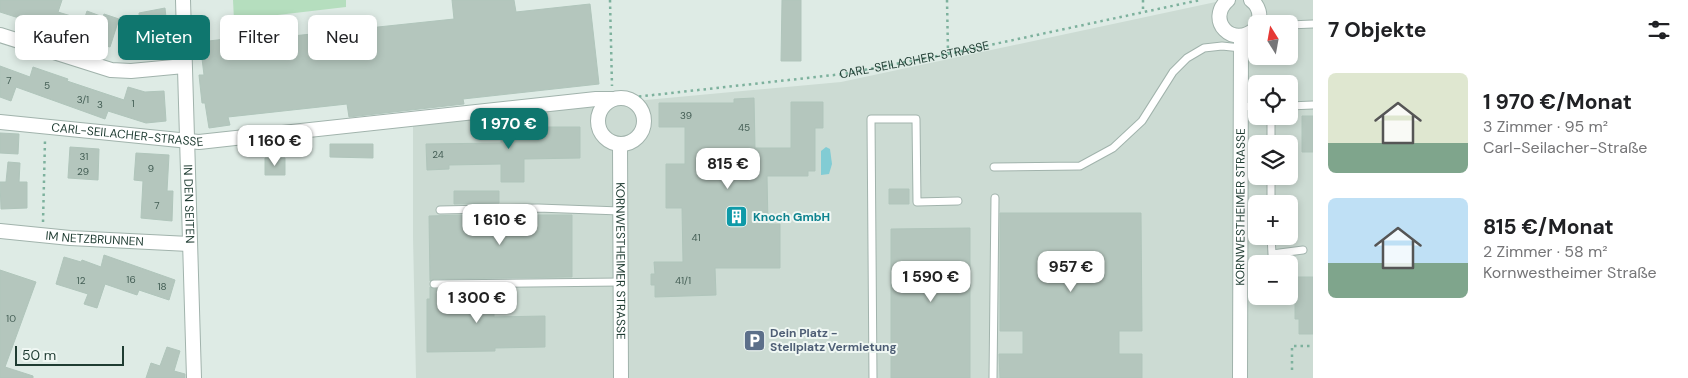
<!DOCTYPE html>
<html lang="de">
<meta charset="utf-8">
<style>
body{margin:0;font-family:"DM Sans",sans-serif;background:#f6f6f6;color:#202124;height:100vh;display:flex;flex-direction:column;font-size:19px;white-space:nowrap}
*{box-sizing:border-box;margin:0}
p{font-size:16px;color:#757577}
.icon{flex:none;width:28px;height:28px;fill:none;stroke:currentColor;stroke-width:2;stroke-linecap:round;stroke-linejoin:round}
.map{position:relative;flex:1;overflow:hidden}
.panel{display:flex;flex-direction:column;background:#fff;width:375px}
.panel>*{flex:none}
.guide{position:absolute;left:15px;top:15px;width:475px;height:45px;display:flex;gap:10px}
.needle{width:32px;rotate:349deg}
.tools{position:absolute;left:1248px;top:15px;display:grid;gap:10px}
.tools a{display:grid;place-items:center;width:50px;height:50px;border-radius:8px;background:#fff;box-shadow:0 2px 8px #0003;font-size:25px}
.scale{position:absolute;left:15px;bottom:12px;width:109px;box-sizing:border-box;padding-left:5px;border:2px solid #1f3c32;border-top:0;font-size:14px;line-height:18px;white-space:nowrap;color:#1f3c32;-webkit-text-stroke:4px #eff7f3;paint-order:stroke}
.price{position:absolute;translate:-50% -42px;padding:0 11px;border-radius:10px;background:#fff;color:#222;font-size:16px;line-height:32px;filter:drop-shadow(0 1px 2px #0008)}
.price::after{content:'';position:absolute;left:50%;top:30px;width:15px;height:11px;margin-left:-8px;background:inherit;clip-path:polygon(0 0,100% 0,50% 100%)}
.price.on{background:#0f766e;color:#fff}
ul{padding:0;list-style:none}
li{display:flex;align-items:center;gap:15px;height:125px;padding:0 15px}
li span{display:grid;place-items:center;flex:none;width:140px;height:100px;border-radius:8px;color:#555}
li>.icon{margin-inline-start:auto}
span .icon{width:60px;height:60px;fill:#fffc;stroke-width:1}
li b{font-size:21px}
h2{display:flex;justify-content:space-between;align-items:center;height:60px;padding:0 15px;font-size:21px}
.tag{padding:0 18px;border-radius:8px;background:#fff;box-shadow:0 2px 8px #0003;font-size:18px;line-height:45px}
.tag.on{background:#0f766e;color:#fff}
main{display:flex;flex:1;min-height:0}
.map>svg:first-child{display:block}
.built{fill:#ccdbd3;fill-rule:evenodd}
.green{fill:#b5debe}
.water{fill:#82ccd4}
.building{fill:#b4c6bd;stroke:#b0c5bb}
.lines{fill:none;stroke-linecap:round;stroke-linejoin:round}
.lane-casing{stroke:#a1b3ac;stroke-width:9}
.street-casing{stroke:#a1b3ac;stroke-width:16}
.path{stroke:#7db19d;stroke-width:2.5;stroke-dasharray:2.5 4;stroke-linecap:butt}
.lane{stroke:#fff;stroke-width:7}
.street{stroke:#fff;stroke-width:14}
.labels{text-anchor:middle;stroke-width:4;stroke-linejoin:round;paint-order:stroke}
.number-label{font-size:10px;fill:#445e55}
.street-label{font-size:12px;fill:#1f3c32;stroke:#eff7f3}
.culture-label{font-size:12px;font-weight:bold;fill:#0d838f;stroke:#eff7f3;text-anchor:start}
.service-label{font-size:12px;font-weight:bold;fill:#4e5e75;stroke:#eff7f3;text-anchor:start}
</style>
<main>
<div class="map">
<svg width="1313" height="378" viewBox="0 0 1313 378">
<rect width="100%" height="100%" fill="#deebe5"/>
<path class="built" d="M1225,0h88v378h-897l-3,-141v-112l179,-20 249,-23zM1256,24h33v32h-33zM1256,84h33v32h-33zM1256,144h33v32h-33zM1256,204h33v32h-33zM1256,264h33v32h-33z"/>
<path class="green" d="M233,0h113v7l-112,13z"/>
<path class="water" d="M826,147l4,2 2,15 -3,10 -8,1v-24z"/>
<path class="building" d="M0,0h62l-4,12 26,8 3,-9 16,6 1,-3 15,5 -9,28 -89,-25 1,-3 -22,-7z
M452,0h62l2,12 74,-8 9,80 -136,15 1,5 -115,13 -2,-13 -119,13 2,8 -21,3 -4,-25h-3l-3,-28h5l-4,-33 26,-3v4l228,-24z
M782,0h19v61h-20z
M165,8l3,29 -3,1 1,11 -24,2 -3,-38z
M0,66l30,11 3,-10 35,12 -1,2 57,19 4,-13 17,5 19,-1 2,30 -20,2 -38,-12 -3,8 -89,-32 -5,14 -11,-4z
M754,98l1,50h36v-46h32v26h-8v43h-7v5h-41l1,48h12v44h-65l1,27 -61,2v-12h-4v-11h4l-1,-12h29l-1,-54h-16v-44h19v-37h-26v-24h75v-4z
M1302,116h11v36h-11z
M501,127h79v31l-56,1v23h-23v-18l-52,1v4l-22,1 -1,-26 75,-1z
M0,133l19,1 -1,20 -18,-1z
M330,144h43v14l-43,-1z
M70,147l29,2 -1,31 -30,-2z
M136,153l33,2 -2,36h6l-1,30 -31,-3 2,-37 -9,-1z
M265,158h20v17h-20z
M8,162l12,1 -1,19h8v26l-26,1 -1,-27h6z
M889,189h20v15h-20z
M454,191h45v12l-45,1z
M1000,213h141l1,118h-23v23h23v24h-142l-1,-24h24v-23h-23z
M499,214v1h73v62l-138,2 -4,2 -1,-65z
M970,228v150h-79v-149z
M104,255l71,25 -6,20 -30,-10 -2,5 -32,-11 -8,24 -13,-4 4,-10 -32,-10 8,-27 17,5 1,-2 19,7z
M0,270l36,12 -31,85 28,9v2h-33z
M1295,277h18v57h-14v-15h-4z
M430,287l4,2h60v28l51,-1v31l-50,1v3l-68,1v-53h3z
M167,347l13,4 -6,20 11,3v4h-39l5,-15 9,3z"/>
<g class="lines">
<defs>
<path id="lane" d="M1289,25l24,-1
M1289,106l24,-1
M1240,107l16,-1
M1271,116v28
M994,167l86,-1 33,-18 29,-27 31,-49 14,-14 17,-10 18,-2 19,2
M1271,176v28
M440,210l98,-2 82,3
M1271,236l1,18 31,-4
M434,284l187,-2
M873,378l-2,-259h45l1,83 41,-1
M993,378l2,-180"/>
<g id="street">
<path id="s2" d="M183,0l11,378"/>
<path d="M1228,0c-23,20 5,50 28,28"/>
<path d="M1251,0c8,6 10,15 7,24"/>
<path d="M0,35l111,35 20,1 53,-5"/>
<circle cx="621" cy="121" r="23"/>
<path id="s3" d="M0,122l199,20 397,-43h16"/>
<path id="s4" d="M620,145l1,233"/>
<path id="s5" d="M0,231l70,7 119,6"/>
<path id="s6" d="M1240,378l1,-341"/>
</g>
</defs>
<use href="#lane" class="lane-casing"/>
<use href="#street" class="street-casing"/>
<g class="path">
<path d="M610,0l2,86"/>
<path d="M947,0l1,53"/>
<path d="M1143,0v13"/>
<path id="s1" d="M626,98l217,-24 105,-20 252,-54"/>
<path d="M43,222l2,-82"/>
<path d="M1292,370v-24h21"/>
</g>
<use href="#lane" class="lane"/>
<use href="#street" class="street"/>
</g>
<defs>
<symbol id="building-square" viewBox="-11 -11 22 22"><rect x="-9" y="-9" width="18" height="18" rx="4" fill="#0f9aa8" stroke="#eff7f3"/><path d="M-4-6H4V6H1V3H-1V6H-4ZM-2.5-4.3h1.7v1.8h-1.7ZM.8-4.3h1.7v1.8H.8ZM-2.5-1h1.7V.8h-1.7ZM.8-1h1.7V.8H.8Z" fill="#fff"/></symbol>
<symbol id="parking-square" viewBox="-11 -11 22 22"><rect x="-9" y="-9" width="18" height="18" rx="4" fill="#5c6f8a" stroke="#eff7f3"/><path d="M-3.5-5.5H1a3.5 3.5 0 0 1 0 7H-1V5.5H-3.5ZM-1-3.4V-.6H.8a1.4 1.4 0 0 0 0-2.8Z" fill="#fff"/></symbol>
</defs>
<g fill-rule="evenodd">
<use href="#building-square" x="724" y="204" width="25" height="25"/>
<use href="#parking-square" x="742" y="328" width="25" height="25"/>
</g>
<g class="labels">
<g class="number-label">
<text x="9" y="84">7</text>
<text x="47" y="89">5</text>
<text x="83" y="103">3/1</text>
<text x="133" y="107">1</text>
<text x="100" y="108">3</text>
<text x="686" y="119">39</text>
<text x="744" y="131">45</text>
<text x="438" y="158">24</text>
<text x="84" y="160">31</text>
<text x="151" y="172">9</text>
<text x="83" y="175">29</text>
<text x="157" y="209">7</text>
<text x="696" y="241">41</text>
<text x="131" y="283">16</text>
<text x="81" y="284">12</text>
<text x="683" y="284">41/1</text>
<text x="162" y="290">18</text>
<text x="11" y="322">10</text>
</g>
<g class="street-label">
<text dy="4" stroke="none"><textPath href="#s1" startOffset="291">CARL-SEILACHER-STRASSE</textPath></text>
<text dy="4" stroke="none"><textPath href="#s3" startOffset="128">CARL-SEILACHER-STRASSE</textPath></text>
<text dy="4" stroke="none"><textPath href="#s2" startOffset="204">IN DEN SEITEN</textPath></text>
<text dy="4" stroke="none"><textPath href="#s6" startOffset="171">KORNWESTHEIMER STRASSE</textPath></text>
<text dy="4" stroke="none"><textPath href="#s5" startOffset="95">IM NETZBRUNNEN</textPath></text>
<text dy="4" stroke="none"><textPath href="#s4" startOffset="116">KORNWESTHEIMER STRASSE</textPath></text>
</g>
<g class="culture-label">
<text x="753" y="221">Knoch GmbH</text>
</g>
<g class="service-label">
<text x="770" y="337">Dein Platz -<tspan x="770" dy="14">Stellplatz Vermietung</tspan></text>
</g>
</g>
</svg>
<div class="tools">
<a><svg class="needle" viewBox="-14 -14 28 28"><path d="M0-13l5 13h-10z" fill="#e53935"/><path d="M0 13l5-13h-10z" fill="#757577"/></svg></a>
<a><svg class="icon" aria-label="locate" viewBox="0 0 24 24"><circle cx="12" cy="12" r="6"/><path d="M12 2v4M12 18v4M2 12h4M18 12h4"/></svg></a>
<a><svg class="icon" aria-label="layers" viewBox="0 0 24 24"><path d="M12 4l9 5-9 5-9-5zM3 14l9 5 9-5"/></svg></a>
<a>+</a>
<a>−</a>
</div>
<div class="scale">50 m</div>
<b class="price on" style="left:509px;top:150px">1 970 €</b>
<b class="price" style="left:275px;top:167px">1 160 €</b>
<b class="price" style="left:728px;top:190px">815 €</b>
<b class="price" style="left:500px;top:246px">1 610 €</b>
<b class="price" style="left:1071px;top:293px">957 €</b>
<b class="price" style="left:931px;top:303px">1 590 €</b>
<b class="price" style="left:477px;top:324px">1 300 €</b>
<div class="guide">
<a class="tag">Kaufen</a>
<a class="tag on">Mieten</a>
<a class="tag">Filter</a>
<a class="tag">Neu</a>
</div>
</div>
<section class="panel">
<h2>7 Objekte<svg class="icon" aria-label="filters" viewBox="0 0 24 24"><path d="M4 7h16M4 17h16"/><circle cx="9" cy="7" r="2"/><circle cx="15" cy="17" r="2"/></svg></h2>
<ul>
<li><span style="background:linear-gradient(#dfe7d0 70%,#7fa58c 0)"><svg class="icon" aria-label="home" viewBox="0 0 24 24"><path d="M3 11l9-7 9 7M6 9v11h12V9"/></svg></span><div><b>1 970 €/Monat</b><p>3 Zimmer · 95 m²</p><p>Carl-Seilacher-Straße</p></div></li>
<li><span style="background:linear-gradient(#bfe0f5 65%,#7fa58c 0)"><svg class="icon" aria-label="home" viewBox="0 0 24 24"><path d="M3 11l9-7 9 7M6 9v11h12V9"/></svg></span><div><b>815 €/Monat</b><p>2 Zimmer · 58 m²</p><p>Kornwestheimer Straße</p></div></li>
</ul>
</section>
</main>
